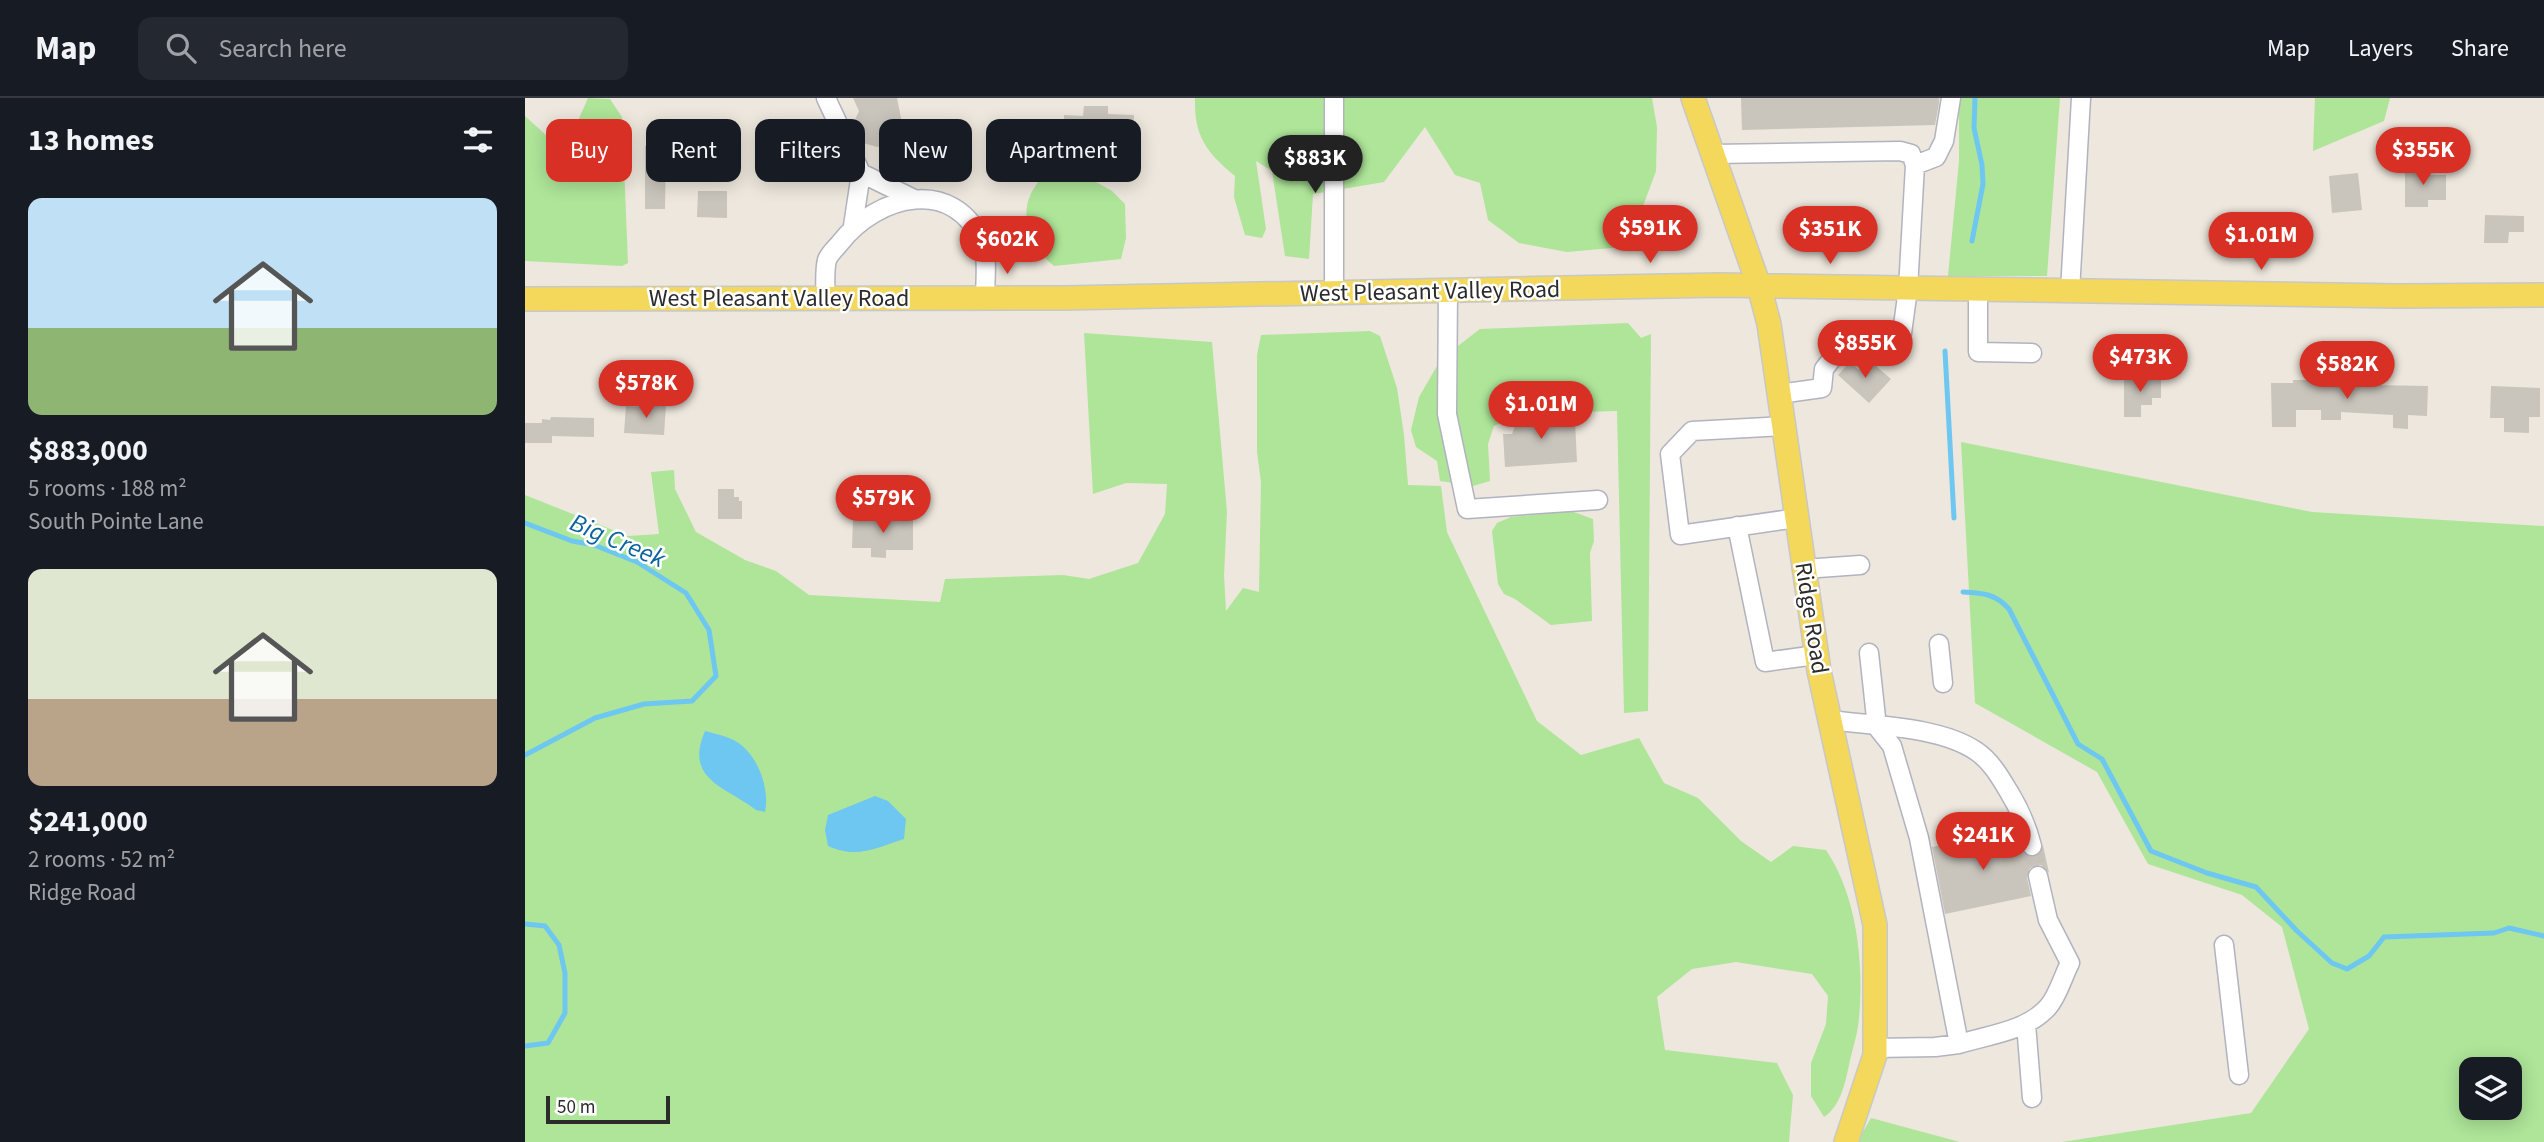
<!DOCTYPE html>
<meta charset="utf-8">
<style>
body{margin:0;font-family:"Source Sans 3",sans-serif;background:#242831;color:#f1f3f6;height:100vh;display:flex;flex-direction:column;font-size:26px;white-space:nowrap}
*{box-sizing:border-box;margin:0}
p{font-size:23px;color:#9ea1a6}
.icon{flex:none;width:38px;height:38px;fill:none;stroke:currentColor;stroke-width:2;stroke-linecap:round;stroke-linejoin:round}
.map{position:relative;flex:1;overflow:hidden}
.sheet{display:flex;flex-direction:column;background:#171b24;width:525px}
.sheet>*{flex:none}
.banner{position:absolute;left:21px;top:21px;width:665px;height:63px;display:flex;gap:14px}
.buttons{position:absolute;left:1934px;top:959px;display:grid;gap:14px}
.buttons a{display:grid;place-items:center;width:63px;height:63px;border-radius:14px;background:#171b24;box-shadow:0 4px 18px #0003;font-size:35px}
.scale{position:absolute;left:21px;bottom:18px;width:124px;box-sizing:border-box;padding-left:7px;border:4px solid #2b2b2b;border-top:0;font-size:19px;line-height:24px;white-space:nowrap;color:#2b2b2b;-webkit-text-stroke:5px #fff;paint-order:stroke}
.price{position:absolute;translate:-50% -60px;padding:0 16px;border-radius:24px;background:#d93025;color:#fff;font-size:23px;line-height:46px;filter:drop-shadow(0 2px 4px #0008)}
.price::after{content:'';position:absolute;left:50%;top:42px;width:21px;height:16px;margin-left:-10px;background:inherit;clip-path:polygon(0 0,100% 0,50% 100%)}
.price.selected{background:#222;color:#fff}
ul{padding:0;list-style:none}
li{display:grid;align-content:center;gap:14px;height:371px;padding:0 28px}
li span{display:grid;place-items:center;height:217px;border-radius:14px;color:#555}
li>.icon{margin-inline-start:auto}
span .icon{width:126px;height:126px;fill:#fffc;stroke-width:1}
li b{font-size:30px}
h2{display:flex;justify-content:space-between;align-items:center;height:84px;padding:0 28px;font-size:30px}
.tag{padding:0 24px;border-radius:14px;background:#171b24;box-shadow:0 4px 18px #0003;font-size:24px;line-height:63px}
.tag.selected{background:#d93025;color:#fff}
header{display:flex;align-items:center;gap:42px;box-sizing:border-box;height:98px;padding:0 35px;background:#171b24;border-bottom:2px solid #363941}
header strong{font-size:33px}
nav{display:flex;gap:38px;margin-inline-start:auto;font-size:24px}
.search{width:490px;height:63px;background:#242831;display:flex;align-items:center;gap:18px;box-sizing:border-box;padding:0 24px;border-radius:14px;color:#9ea1a6;font-size:26px}
main{display:flex;flex:1;min-height:0}
.map>svg:first-child{display:block}
.green{fill:#aee599;fill-rule:evenodd}
.water{fill:#6ec7f1}
.lines{fill:none;stroke-linecap:round;stroke-linejoin:round}
.stream{stroke:#6ec7f1;stroke-width:5}
.building{fill:#c9c5bc}
.minor-tunnel{stroke:#c6c1b9;stroke-width:18;stroke-dasharray:18 9;stroke-linecap:butt}
.minor-casing{stroke:#b1b3bf;stroke-width:21}
.major-casing{stroke:#c8c8c8;stroke-width:26}
.minor{stroke:#fff;stroke-width:18}
.major{stroke:#f3d85c;stroke-width:23}
.labels{text-anchor:middle;stroke-width:5;stroke-linejoin:round;paint-order:stroke}
.street-label{font-size:24px;fill:#2b2b2b;stroke:#fff}
.water-label{font-size:26px;font-style:italic;fill:#0b649f;stroke:#fff}
</style>
<header>
<strong>Map</strong>
<div class="search"><svg class="icon" aria-label="search" viewBox="0 0 24 24"><circle cx="10" cy="10" r="6"/><path d="M15 15l6 6"/></svg>Search here</div>
<nav><a>Map</a><a>Layers</a><a>Share</a></nav>
</header>
<main>
<section class="sheet">
<h2>13 homes<svg class="icon" aria-label="filters" viewBox="0 0 24 24"><path d="M4 7h16M4 17h16"/><circle cx="9" cy="7" r="2"/><circle cx="15" cy="17" r="2"/></svg></h2>
<ul>
<li><span style="background:linear-gradient(#bfe0f5 60%,#8fb573 0)"><svg class="icon" aria-label="home" viewBox="0 0 24 24"><path d="M3 11l9-7 9 7M6 9v11h12V9"/></svg></span><div><b>$883,000</b><p>5 rooms · 188 m²</p><p>South Pointe Lane</p></div></li>
<li><span style="background:linear-gradient(#dfe7d0 60%,#b9a48a 0)"><svg class="icon" aria-label="home" viewBox="0 0 24 24"><path d="M3 11l9-7 9 7M6 9v11h12V9"/></svg></span><div><b>$241,000</b><p>2 rooms · 52 m²</p><p>Ridge Road</p></div></li>
</ul>
</section>
<div class="map">
<svg width="2019" height="1044" viewBox="0 0 2019 1044">
<rect width="100%" height="100%" fill="#ede7dd"/>
<path class="green" d="M63,0l22,1 12,18 6,146 -6,3 -97,-5v-145l22,20 30,-13z
M670,0h457l5,29 -1,44 -13,35 5,22 -25,19 -56,5 -48,-9 -31,-23 -8,-37 -25,-8 -30,-48 -41,55 -71,12 -4,65 -24,-3 -13,-85 -16,-10 10,68 -4,9 -17,-3 -11,-38 1,-21c-29,-24 -41,-40 -40,-78z
M1434,0h101l-13,178h-99l11,-115z
M1790,0h75l-6,23 -71,30z
M548,71l39,22 13,13 1,34 -5,21 -67,7c-19,-15 -35,-45 -24,-70 3,-8 10,-16 15,-24z
M1103,225l13,15 10,-4 -3,377 -24,2 -7,-302 -100,3 -23,12 -6,18 2,37 -17,5 -33,-5 -3,-20 -21,-14 -5,-17 8,-33 22,-38 39,-30z
M845,233l10,5 17,52 7,47 4,50 33,1 6,46 90,189 44,34 58,-17 25,45 34,15 43,43 30,21 22,-16 33,4c31,46 38,113 33,168 -1,15 -7,32 -10,47 -4,19 -9,42 -25,52l-13,-21v-33l15,-39 2,-28 -16,-22 -76,-12 -44,7 -35,28 8,53 112,13 16,32 -4,47h-1264v-647l103,41 31,-2 -8,-62 23,-2 1,19 21,43 49,28 31,11 33,24 131,7 5,-23 118,-4 26,4 49,-16 27,-49 2,-30 -41,-1 -33,11 -9,-161 128,9 15,170 -3,63 2,36 17,-23 16,4 2,-110 -4,-30v-97l4,-20z
M1436,344l351,70 232,14v616h-482l189,-29 58,-84 -27,-102 -40,-32 -94,-31 -51,-92 -122,-69zM1946,971h38v39h-38z
M1046,413l22,8 1,22 -4,12 2,68 -41,4 -36,-26 -11,-5 -6,-10 -6,-53 5,-8 14,-6z
M1346,1020l89,24h-103z"/>
<path class="water" d="M180,633c11,3 23,5 32,11 21,13 33,47 28,70l-9,-2c-31,-24 -72,-30 -51,-79z
M350,698l13,5 18,18 -2,20c-28,9 -47,20 -76,7l-3,-16 3,-15z"/>
<g class="lines">
<path class="stream" d="M1447,143l11,-57 -1,-19 -8,-37 1,-30
M1420,253l9,167
M0,425l47,18 22,4 43,17 49,31 23,37 7,46 -24,25 -48,3 -49,14 -70,37
M1438,494c20,1 33,2 46,17l69,135 24,15 49,92 56,22 49,14 41,44 35,32 15,6 22,-13 15,-19 110,-4 15,-5 35,8
M0,826l20,2 14,19 6,28v40l-17,30 -23,3"/>
</g>
<path class="building" d="M328,0h44l5,25 -3,19 -22,5 -14,-4 -11,-17 7,-15z
M1216,0h198v5l-4,22 -193,5z
M559,8h24v8l26,1 -1,37 -21,-1v-9h-26v10l-37,-1v15h-33v-28h7v-11h15v11h26v-23l19,1z
M141,47l-1,64h-20v-63z
M1880,65h16v12h25v25h-18v7h-23z
M1833,75l4,37 -30,3 -3,-37z
M173,93h29v27l-30,-1z
M1960,117l39,1v16h-15l-1,11h-24z
M1344,262l22,19 -22,24 -31,-28 12,-13 9,8z
M1599,279l37,1v20h-9v7h-11v12h-17z
M1768,282h20v4l115,2 -1,30 -19,-1v14l-15,-1v-13l-52,-3v8h-20v-10h-25v17h-24l-1,-44h22z
M1966,288l49,2v29h-11v16l-25,-1v-14h-14z
M122,305l19,1 -2,31 -40,-2 2,-27 21,1z
M1035,315l5,8h10l2,41 -72,5 -2,-33h9l7,-18z
M26,319l43,1v19l-42,-1v7h-27v-20h17v-4l8,1z
M193,391h16v8h5v4h3v18h-24z
M328,421h60v31h-27v8l-15,-1v-9h-19z
M1485,733l3,19 8,-1 7,8 12,-3 3,-9 6,28 -8,-8 -11,3 -3,10 4,18 -86,18 -13,-67z"/>
<g class="lines">
<path class="minor-tunnel" d="M1507,748l6,30"/>
<defs>
<path id="minor" d="M301,0l35,75 53,26
M809,0v194
M1187,56l188,-3 11,3 4,11 -7,124 -6,44h-50l-28,36 -2,19 -43,6
M1390,67l21,-8 8,-16 7,-43
M328,128l8,-53
M923,192l-1,124 20,95 131,-9
M1453,192v62l54,1
M1545,193l11,-193
M300,200c1,-11 -1,-27 2,-38 2,-6 9,-12 13,-17 37,-48 115,-68 143,1 5,15 2,38 2,54
M1258,328l-91,5 -22,23 10,81 117,-17
M1212,428l28,136 51,-7
M1279,471l56,-4
M1414,546l4,39
M1344,555l8,74 15,19 27,92 40,206 -24,3 -60,1
M1305,622c43,6 109,6 146,31 15,10 24,26 33,41 11,18 18,34 23,54
M1699,847l15,130
M1501,926l6,74
M1434,946c29,-9 68,-13 89,-37 10,-11 15,-31 22,-44l-22,-43 -10,-44"/>
<path id="major" d="M1168,0l66,188 10,38 50,347 56,254v130l-29,87
M0,201l539,-1 655,-13 679,11 146,-1"/>
</defs>
<use href="#minor" class="minor-casing"/>
<use href="#major" class="major-casing"/>
<use href="#minor" class="minor"/>
<use href="#major" class="major"/>
</g>
<g class="labels">
<g class="street-label">
<text transform="translate(905 193) rotate(-1)" y="8">West Pleasant Valley Road</text>
<text x="254" y="208">West Pleasant Valley Road</text>
<text transform="translate(1287 520) rotate(81)" y="8">Ridge Road</text>
</g>
<g class="water-label">
<text transform="translate(93 442) rotate(23)" y="9">Big Creek</text>
</g>
</g>
</svg>
<div class="buttons">
<a><svg class="icon" aria-label="layers" viewBox="0 0 24 24"><path d="M12 4l9 5-9 5-9-5zM3 14l9 5 9-5"/></svg></a>
</div>
<div class="scale">50 m</div>
<b class="price" style="left:1898px;top:89px">$355K</b>
<b class="price selected" style="left:790px;top:97px">$883K</b>
<b class="price" style="left:1125px;top:167px">$591K</b>
<b class="price" style="left:1305px;top:168px">$351K</b>
<b class="price" style="left:1736px;top:174px">$1.01M</b>
<b class="price" style="left:482px;top:178px">$602K</b>
<b class="price" style="left:1340px;top:282px">$855K</b>
<b class="price" style="left:1615px;top:296px">$473K</b>
<b class="price" style="left:1822px;top:303px">$582K</b>
<b class="price" style="left:121px;top:322px">$578K</b>
<b class="price" style="left:1016px;top:343px">$1.01M</b>
<b class="price" style="left:358px;top:437px">$579K</b>
<b class="price" style="left:1458px;top:774px">$241K</b>
<div class="banner">
<a class="tag selected">Buy</a>
<a class="tag">Rent</a>
<a class="tag">Filters</a>
<a class="tag">New</a>
<a class="tag">Apartment</a>
</div>
</div>
</main>
